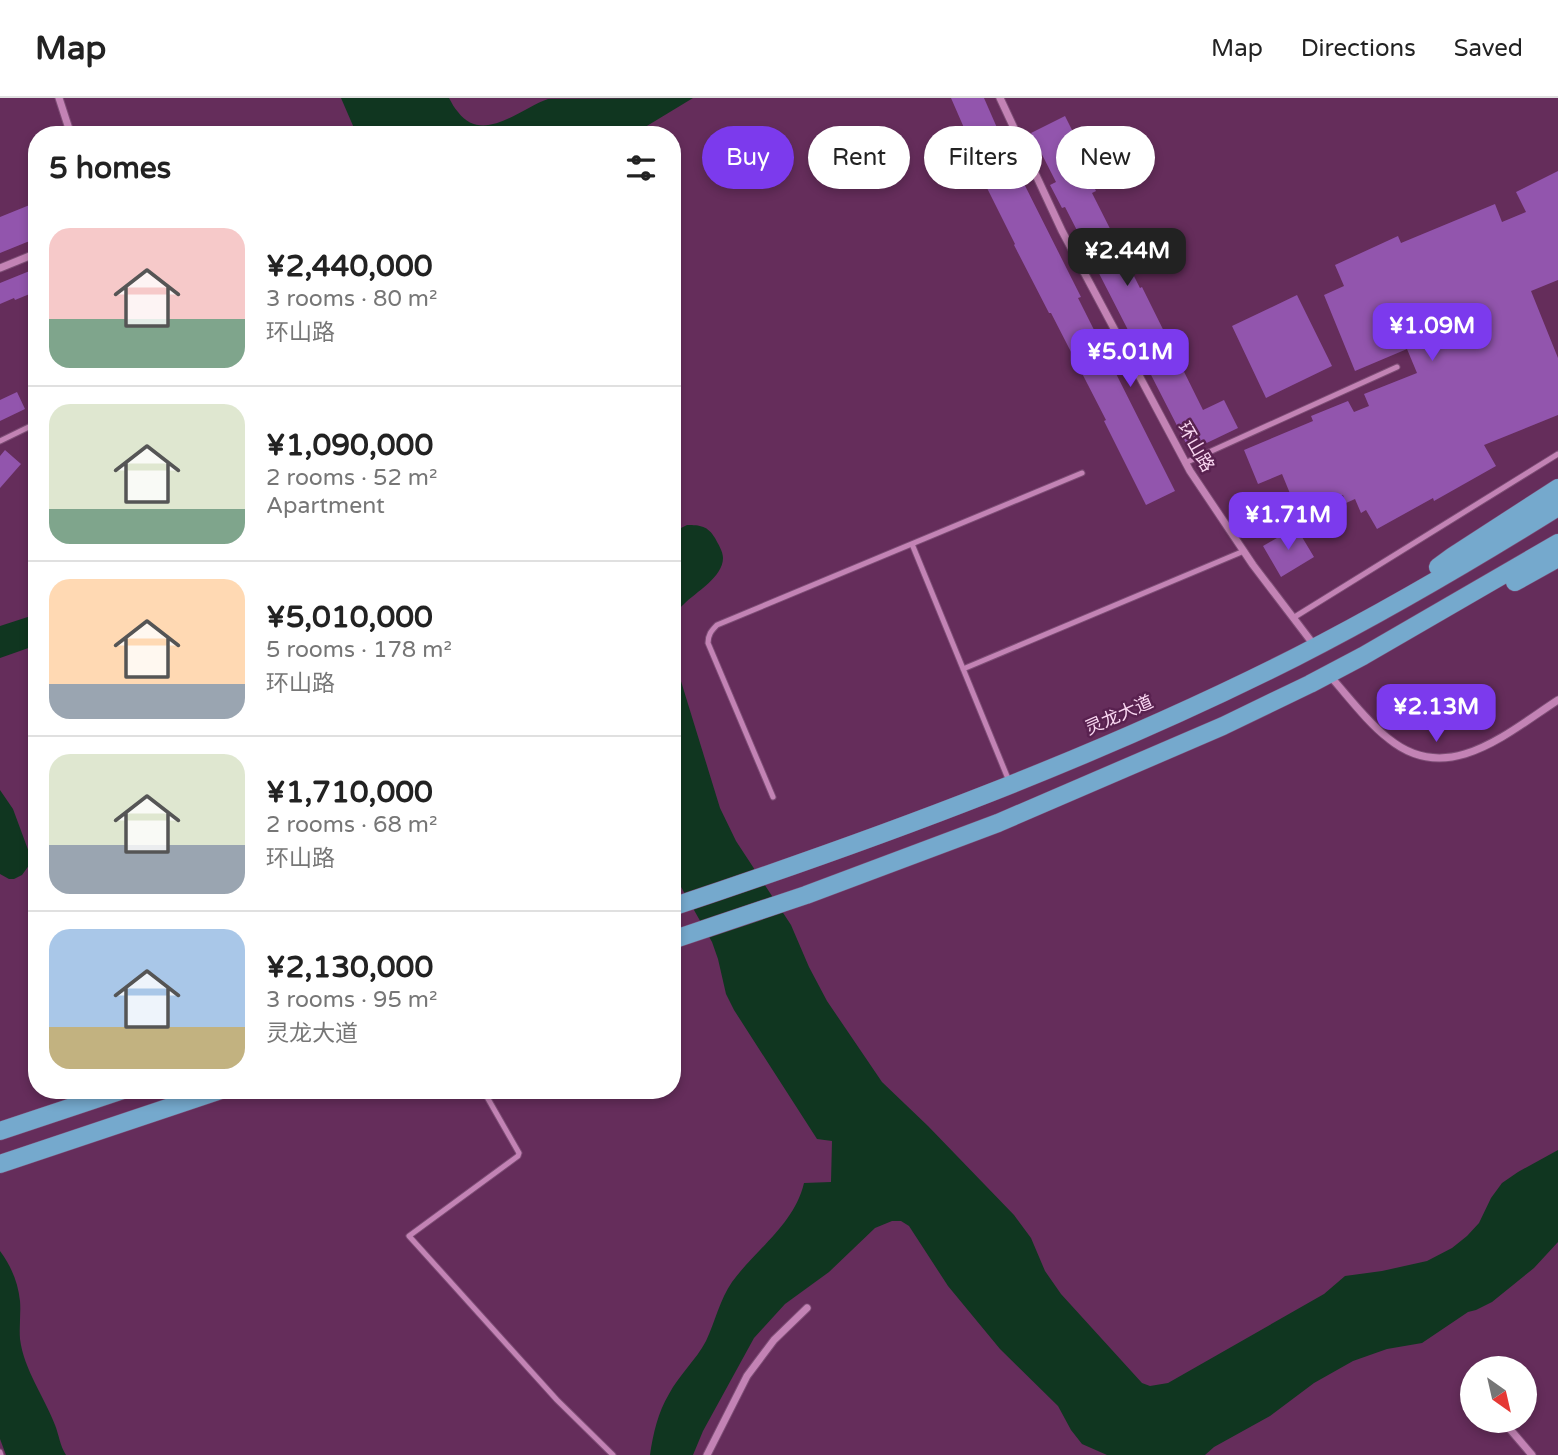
<!DOCTYPE html>
<meta charset="utf-8">
<style>
body{margin:0;font-family:"Varela Round","Noto Sans SC",sans-serif;background:#f6f6f6;color:#222;height:100vh;display:flex;flex-direction:column;font-size:26px;white-space:nowrap}
*{box-sizing:border-box;margin:0}
p{font-size:23px;color:#767676}
.icon{flex:none;width:38px;height:38px;fill:none;stroke:currentColor;stroke-width:2;stroke-linecap:round;stroke-linejoin:round}
.map{position:relative;flex:1;overflow:hidden}
.panel{position:absolute;left:28px;top:28px;width:653px;height:973px;display:flex;flex-direction:column;background:#fff;border-radius:28px;box-shadow:0 4px 10px #0003}
.panel>*{flex:none}
.hud{position:absolute;left:702px;top:28px;width:665px;height:63px;display:flex;gap:14px}
.needle{width:46px;rotate:146deg}
.tools{position:absolute;left:1460px;top:1258px;display:grid;gap:14px}
.tools a{display:grid;place-items:center;width:77px;height:77px;border-radius:50%;background:#fff;box-shadow:0 4px 10px #0003;font-size:35px}
.price{position:absolute;translate:-50% -60px;padding:0 16px;border-radius:14px;background:#7c3aed;color:#fff;font-size:23px;line-height:46px;filter:drop-shadow(0 2px 4px #0008)}
.price::after{content:'';position:absolute;left:50%;top:42px;width:21px;height:16px;margin-left:-10px;background:inherit;clip-path:polygon(0 0,100% 0,50% 100%)}
.price.active{background:#222;color:#fff}
ul{padding:0;list-style:none}
li{display:flex;align-items:center;gap:21px;height:175px;padding:0 21px}
li+li{border-top:2px solid #e0e0e0}
li span{display:grid;place-items:center;flex:none;width:196px;height:140px;border-radius:21px;color:#555}
li>.icon{margin-inline-start:auto}
span .icon{width:84px;height:84px;fill:#fffc;stroke-width:1}
li b{font-size:30px}
h2{display:flex;justify-content:space-between;align-items:center;height:84px;padding:0 21px;font-size:30px}
.tag{padding:0 24px;border-radius:32px;background:#fff;box-shadow:0 4px 10px #0003;font-size:24px;line-height:63px}
.tag.active{background:#7c3aed;color:#fff}
header{display:flex;align-items:center;gap:42px;box-sizing:border-box;height:98px;padding:0 35px;background:#fff;border-bottom:2px solid #e0e0e0}
header strong{font-size:33px}
nav{display:flex;gap:38px;margin-inline-start:auto;font-size:24px}
.map>svg:first-child{display:block}
.water{fill:#103620}
.building{fill:#9255ad}
.lines{fill:none;stroke-linecap:round;stroke-linejoin:round}
.lane-casing{stroke:#7d4d75;stroke-width:7}
.street-casing{stroke:#7d4d75;stroke-width:9}
.primary-casing{stroke:#7d4d75;stroke-width:19}
.lane{stroke:#c383b5;stroke-width:5}
.street{stroke:#c383b5;stroke-width:7}
.primary{stroke:#75a9cd;stroke-width:18}
.labels{text-anchor:middle;stroke-width:5;stroke-linejoin:round;paint-order:stroke}
.street-label{font-size:18px;fill:#fad8f2;stroke:#592250}
</style>
<header>
<strong>Map</strong>
<nav><a>Map</a><a>Directions</a><a>Saved</a></nav>
</header>
<div class="map">
<svg width="1558" height="1357" viewBox="0 0 1558 1357">
<rect width="100%" height="100%" fill="#652d5b"/>
<path class="water" d="M341,0h108c3,5 5,10 9,14 25,33 63,-4 90,-13l145,-1 -61,37h-275z
M687,427c13,0 21,1 28,13 3,6 8,13 8,20 0,19 -27,34 -39,46 -6,5 -9,11 -12,18v-88l7,-5z
M37,516v31l-37,13v-32z
M672,554l48,156 16,33 55,84 18,42 18,34 55,81 46,44 86,89 17,23 14,33 16,23 81,89 8,3 18,-3 156,-89 21,-18 37,-5 45,-10 25,-13 15,-12 12,-13 12,-25 11,-15 16,-11 40,-22v92l-24,26 -42,34 -16,8 -8,2 -46,31 -35,6 -34,12 -39,22 -44,33 -56,31 -9,8h-98l-25,-11 -11,-14 -13,-24 -58,-57 -52,-63 -39,-60 -8,-5h-9l-17,7 -46,44 -44,32 -31,34 -51,93 -10,24h-43c3,-21 8,-43 19,-61 10,-19 27,-34 37,-53 9,-19 14,-42 26,-59 24,-33 62,-57 72,-99l27,-1 1,-41 -15,-2 -83,-129 -8,-16 -8,-35 -6,-17 -40,-71z
M0,692l13,19 17,46v9l-8,11 -8,4h-5l-9,-5z
M0,1153c11,15 18,31 20,50 1,13 -1,25 0,38 4,31 24,57 35,86 4,10 5,21 11,30h-60l-6,-16z"/>
<path class="building" d="M951,0h33l21,48 76,151 -3,1 97,193 -29,14 -42,-84 2,-1 -55,-107h-2l-35,-68 1,-1 -41,-82 4,-2z
M1065,18l20,40 -5,3 16,32 -4,2 48,95 2,-1 61,123 21,-10 14,28 -48,23 -125,-244 -3,1 -12,-23 6,-3 -25,-49z
M1558,73v109l-27,11 27,67v57l-74,30 12,21 -62,35 -1,-3 -56,31 -11,-19 -5,3 -6,-14 -9,4 -3,-8 -45,18 -16,-39 -24,10 -14,-34 69,-29 -2,-5 37,-15 6,11 15,-6 -5,-12 53,-21 -10,-24 -52,22 -31,-76 20,-9 -9,-21 63,-29 3,7 94,-39 7,18 24,-10 -10,-20z
M37,104v36l-37,15v-36z
M37,170v23l-22,9 -1,-2 -14,6v-21z
M1297,197l35,71 -66,32 -34,-72z
M17,294l8,17 -25,12v-21z
M5,352l16,14 -21,24v-32z
M1296,429l18,30 -33,20 -18,-31z"/>
<g class="lines">
<defs>
<path id="lane" d="M0,343l37,-18
M1185,365l212,-96
M912,446l97,237
M1293,520l265,-164
M963,571l281,-118
M773,699l-65,-154c0,-8 3,-12 9,-18l365,-152
M483,992l36,63 -1,3 -109,80 148,164 56,55
M0,1354l1,3"/>
<path id="street" d="M59,0l12,37
M1000,0l62,133 128,240 63,94 61,80
M0,170l37,-15
M1330,578c18,20 37,46 59,63 59,48 118,-6 169,-39
M1503,1323l29,34
M707,1357l40,-79 27,-36 33,-32"/>
<path id="primary" d="M1438,469l15,-11 105,-68
M1515,484l43,-24
M672,809c213,-71 424,-149 624,-250 90,-46 177,-97 262,-150
M672,842l134,-45 192,-72 225,-97 87,-42 53,-28 195,-113
M0,1033l123,-41
M0,1066l221,-74"/>
</defs>
<use href="#lane" class="lane-casing"/>
<use href="#street" class="street-casing"/>
<use href="#primary" class="primary-casing"/>
<use href="#lane" class="lane"/>
<use href="#street" class="street"/>
<use href="#primary" class="primary"/>
</g>
<g class="labels">
<g class="street-label">
<text transform="translate(1196 349) rotate(60)" y="6">环山路</text>
<text transform="translate(1119 617) rotate(-24)" y="6">灵龙大道</text>
</g>
</g>
</svg>
<div class="tools">
<a><svg class="needle" viewBox="-14 -14 28 28"><path d="M0-13l5 13h-10z" fill="#e53935"/><path d="M0 13l5-13h-10z" fill="#767676"/></svg></a>
</div>
<b class="price active" style="left:1127px;top:190px">¥2.44M</b>
<b class="price" style="left:1432px;top:265px">¥1.09M</b>
<b class="price" style="left:1130px;top:291px">¥5.01M</b>
<b class="price" style="left:1288px;top:454px">¥1.71M</b>
<b class="price" style="left:1436px;top:646px">¥2.13M</b>
<div class="hud">
<a class="tag active">Buy</a>
<a class="tag">Rent</a>
<a class="tag">Filters</a>
<a class="tag">New</a>
</div>
<section class="panel">
<h2>5 homes<svg class="icon" aria-label="filters" viewBox="0 0 24 24"><path d="M4 7h16M4 17h16"/><circle cx="9" cy="7" r="2"/><circle cx="15" cy="17" r="2"/></svg></h2>
<ul>
<li><span style="background:linear-gradient(#f6c9c9 65%,#7fa58c 0)"><svg class="icon" aria-label="home" viewBox="0 0 24 24"><path d="M3 11l9-7 9 7M6 9v11h12V9"/></svg></span><div><b>¥2,440,000</b><p>3 rooms · 80 m²</p><p>环山路</p></div></li>
<li><span style="background:linear-gradient(#dfe7d0 75%,#7fa58c 0)"><svg class="icon" aria-label="home" viewBox="0 0 24 24"><path d="M3 11l9-7 9 7M6 9v11h12V9"/></svg></span><div><b>¥1,090,000</b><p>2 rooms · 52 m²</p><p>Apartment</p></div></li>
<li><span style="background:linear-gradient(#ffd9b3 75%,#9aa5b1 0)"><svg class="icon" aria-label="home" viewBox="0 0 24 24"><path d="M3 11l9-7 9 7M6 9v11h12V9"/></svg></span><div><b>¥5,010,000</b><p>5 rooms · 178 m²</p><p>环山路</p></div></li>
<li><span style="background:linear-gradient(#dfe7d0 65%,#9aa5b1 0)"><svg class="icon" aria-label="home" viewBox="0 0 24 24"><path d="M3 11l9-7 9 7M6 9v11h12V9"/></svg></span><div><b>¥1,710,000</b><p>2 rooms · 68 m²</p><p>环山路</p></div></li>
<li><span style="background:linear-gradient(#a9c7e8 70%,#c2b280 0)"><svg class="icon" aria-label="home" viewBox="0 0 24 24"><path d="M3 11l9-7 9 7M6 9v11h12V9"/></svg></span><div><b>¥2,130,000</b><p>3 rooms · 95 m²</p><p>灵龙大道</p></div></li>
</ul>
</section>
</div>
